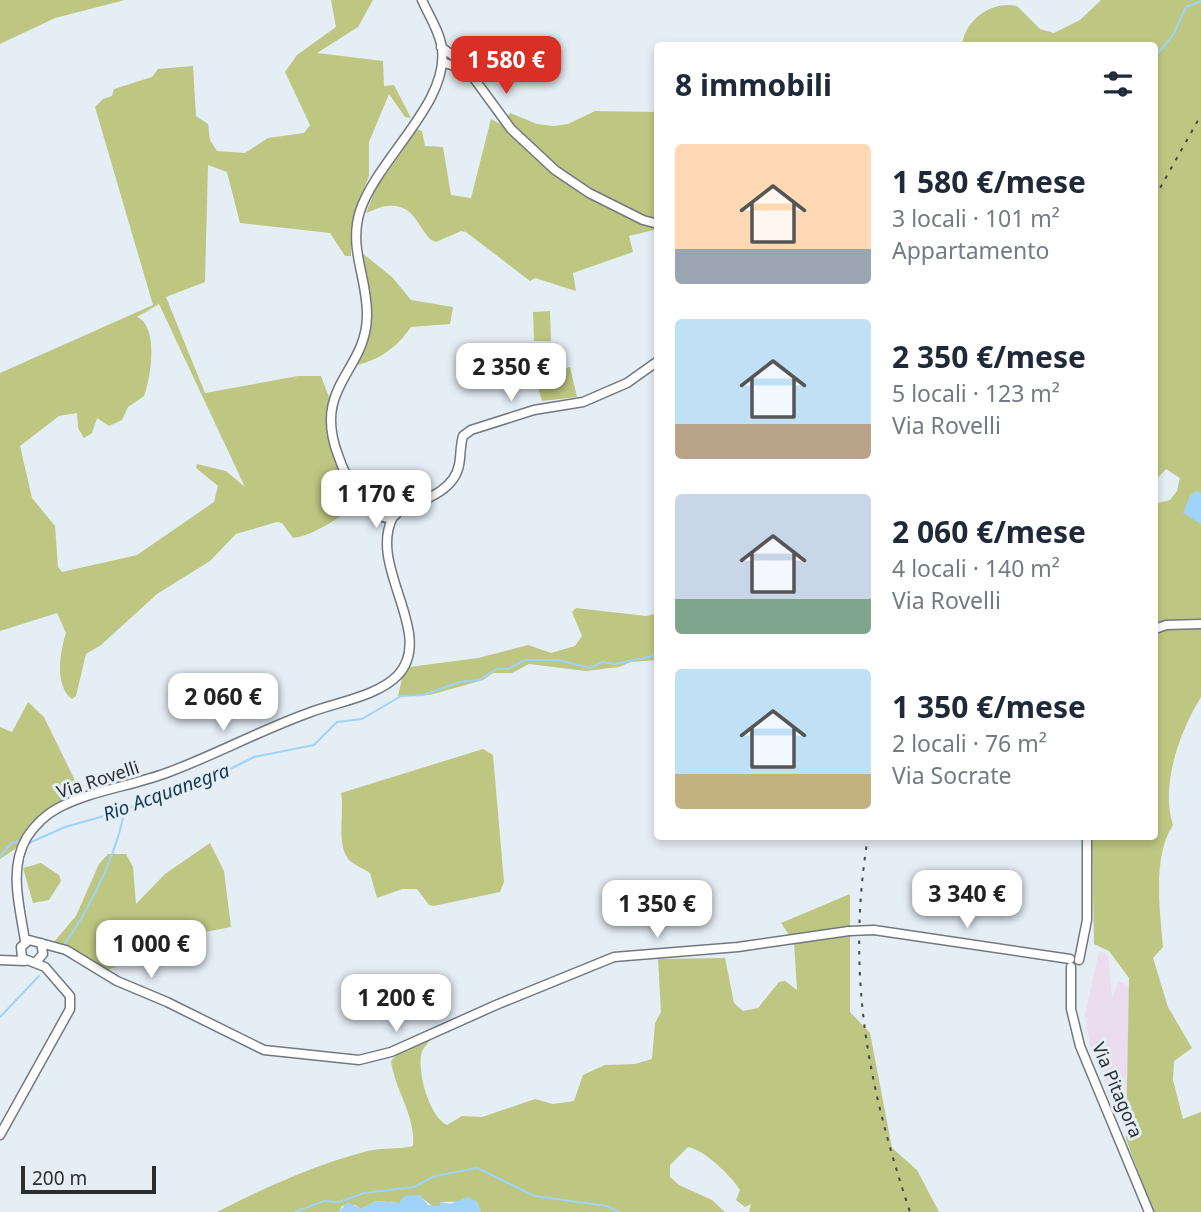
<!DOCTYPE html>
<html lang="it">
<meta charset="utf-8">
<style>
body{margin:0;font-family:"Noto Sans",sans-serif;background:#f2f2f3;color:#1f2937;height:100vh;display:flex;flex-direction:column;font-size:26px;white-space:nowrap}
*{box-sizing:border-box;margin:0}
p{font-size:23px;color:#747a83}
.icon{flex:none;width:38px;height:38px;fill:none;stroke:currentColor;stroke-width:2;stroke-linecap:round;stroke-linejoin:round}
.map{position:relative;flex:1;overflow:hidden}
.sheet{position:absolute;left:654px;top:42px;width:504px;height:798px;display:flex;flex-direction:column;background:#fff;border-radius:7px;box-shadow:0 4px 10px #0003}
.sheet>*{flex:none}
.scale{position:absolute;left:21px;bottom:18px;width:135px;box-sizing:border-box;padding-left:7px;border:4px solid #2b2e31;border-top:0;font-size:19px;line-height:24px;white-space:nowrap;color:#2b2e31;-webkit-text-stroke:5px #e5edf5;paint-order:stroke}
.price{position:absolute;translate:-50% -60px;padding:0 16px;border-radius:14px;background:#fff;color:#222;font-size:23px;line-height:46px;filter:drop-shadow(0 2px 4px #0008)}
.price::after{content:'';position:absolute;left:50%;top:42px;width:21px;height:16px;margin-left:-10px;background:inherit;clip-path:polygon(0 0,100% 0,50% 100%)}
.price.current{background:#d93025;color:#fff}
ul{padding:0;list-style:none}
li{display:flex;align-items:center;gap:21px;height:175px;padding:0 21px}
li span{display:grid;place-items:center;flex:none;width:196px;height:140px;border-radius:7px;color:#555}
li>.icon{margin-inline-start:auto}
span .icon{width:84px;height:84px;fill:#fffc;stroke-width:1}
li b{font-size:30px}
h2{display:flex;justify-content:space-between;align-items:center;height:84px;padding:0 21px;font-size:30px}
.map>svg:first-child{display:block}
.commercial{fill:#ebdcef}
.green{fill:#bec781;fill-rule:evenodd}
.water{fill:#a0d3fa}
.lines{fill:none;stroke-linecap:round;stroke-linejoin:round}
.stream{stroke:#a0d3fa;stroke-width:2}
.secondary-casing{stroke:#727880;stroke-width:11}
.secondary{stroke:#fff;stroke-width:8}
.rail{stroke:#44484c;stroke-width:2;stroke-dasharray:3.5 7;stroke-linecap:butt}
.secondary-bridge-casing{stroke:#727880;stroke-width:11;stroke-linecap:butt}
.secondary-bridge{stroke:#fff;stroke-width:8}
.labels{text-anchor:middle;stroke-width:6;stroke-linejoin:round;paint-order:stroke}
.street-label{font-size:18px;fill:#2b2e31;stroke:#e5edf5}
.water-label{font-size:19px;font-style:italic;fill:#143b55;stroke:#e5edf5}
</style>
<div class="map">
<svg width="1201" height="1212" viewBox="0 0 1201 1212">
<rect width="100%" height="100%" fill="#e5edf5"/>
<path class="commercial" d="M1099,951l9,4 4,42 7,-16 10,5 -3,124 -17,-11 -10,-39 -9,-14 -5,-31z"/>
<path class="green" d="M0,0h125l-70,18 -55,26z
M331,0h42l-15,27 -41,26 66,8 1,25 10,-1 17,33 -6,-1 -16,-23 -20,48v34l-17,46 -1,34h-6l-15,-23 -90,-10 -13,-51 -19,-7 -3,117 -39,15 39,96 93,-17h23l8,21 -1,35 11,38 21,29c-14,16 -47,37 -67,39l-11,-15 -5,-1 -41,12 -26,27 -53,33 -56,51 -15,9 -10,42 -4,3c-18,-13 -12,-48 -6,-66l-9,-20 -57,18v-258l153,-68 -58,-198 8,-8 9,-3 2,-7 38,-12 6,-8 35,-3 3,50 12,8 2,16 7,11 28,2 23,-15 36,-5 6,-8 -25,-53 12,-17 39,-28zM159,304l86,183 -19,-16 -29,-7 -1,4 22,18 -4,16 -77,53 -75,17 -4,-5 -3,-41 -23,-28 -12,-52 39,-30 18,-3 1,15 6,10 8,-5 5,-15 12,8 13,-6 6,-13 16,-11c7,-19 15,-70 -7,-79z
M1101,0h100v697c-21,34 -41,88 -28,128 -21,32 -13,86 -10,122l-10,11 15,49 24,41 -18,13 -1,19 10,39 18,-7v100h-48l-27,-73 3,-161 -20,-27 -15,-7 -2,-107 63,-1v-332l15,-4 7,-9 3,-13 -14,-9 -11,12v-435h-193c2,-25 29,-46 55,-40l23,23 14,4 26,-13z
M658,107v122l-29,7 4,16 -60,21 3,18 -41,-13 -5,3 -64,-49 -5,-1 -25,11 -5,-2c-14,-14 -17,-36 -43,-34 -8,0 -15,5 -22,7l17,-42 34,-42 5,2 3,15 18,1 8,48 20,3 20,-79 11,6 8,-12 27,11 17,2 14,-2 27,-13 58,1z
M361,252l31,25 19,23 42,7 -3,17 -39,3c-14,21 -36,36 -60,39 31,-45 20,-64 10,-114z
M550,311l1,30h-17l-1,-29z
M570,367l7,30 -35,4 -7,-24z
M576,608l70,8 12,-3v47l-27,2 -12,5 -33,4 -57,-7 -17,9h-19l-10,7 -53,15 -32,1 5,-22 6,-7 69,-9 50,-13 23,8 24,-7 7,-10 -10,-24z
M28,702l16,15 38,78c-27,9 -57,23 -64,52l-18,12v-132l12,5z
M483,749l10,6 11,127 -4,10 -67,14 -4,-1 -12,-16h-15l-25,9 -7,-25c-7,-5 -14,-7 -20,-12 -15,-16 -5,-48 -9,-68z
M210,843l14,28 7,56 -52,10 -73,34 -29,-20 -24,-8 23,-27 23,-52 9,-10h18l7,13 3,37 29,-30z
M41,863l18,12 2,6 -12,19 -16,3 -10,-35z
M850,894v118l20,21 22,115 25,22 22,42h-190l2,-8 -6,3 -9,-7 4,-10c-9,-14 -35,-40 -52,-43l-18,18v12l9,8 33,15 13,12h-244l-5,-11 -36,1v4h-8l-12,-10 -21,7 -23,-2 -15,8 -6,-4 -13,1 -3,6h-122c47,-24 95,-46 147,-60 16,-5 33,-2 49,-6 3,-29 -18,-56 -22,-85l9,-10 32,-14c-3,6 -10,11 -11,18 -3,19 8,61 26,70l15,-9 20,1 53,-18 18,5 21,-3 9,-26 22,-10 30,-1 17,-5 3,-36 6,-11 -3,-53 67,-1 9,45 9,8 15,-3 21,-26 6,-1 12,9 -3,-48 -13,-19z"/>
<path class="water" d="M1197,490l4,4v30l-18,-11 7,-17z
M415,1195h5l8,10 12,1v-4l10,2 17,-7 9,4 5,11h-142l9,-10 13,7 15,-8 23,2 5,-7z"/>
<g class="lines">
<path class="stream" d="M1155,57l18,-22 13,-28 15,-6
M29,843l36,-16 57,-16 56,-25 34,-8 42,-21 60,-12 23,-23 25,-3 39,-23 22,-1 37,-13 19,-2 18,-11h11l17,-9h33l32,8 12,-6 13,2 43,-9
M0,856l12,-13 9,-2
M65,943c25,-34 52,-90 59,-131
M0,1017l39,-41
M295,1212l29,-11 15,1 25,-9 50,-6 21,-11 42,-8 58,28 72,10 12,6"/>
<defs>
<path id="secondary" d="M441,47l21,15 49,67 44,41 34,23 54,27 15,4
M442,62l27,9
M377 507a11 11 0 1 1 22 0a11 11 0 1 1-22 0Z
M377,510c-5,-10 -14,-14 -22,-22 -8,-9 -13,-21 -17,-33 -26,-69 28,-83 29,-139 1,-37 -19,-67 -7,-105 18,-53 89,-108 82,-162 -2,-17 -13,-33 -20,-49
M398,511c23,-10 56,-19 61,-46 2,-10 1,-19 4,-29l8,-6 63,-20 49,-8 44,-19 31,-22
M1155,629l11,-4 35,-1
M874,930l196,29
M25,941c-5,-34 -17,-72 2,-104 8,-12 18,-22 31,-29 34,-18 75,-22 111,-36 48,-18 94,-43 142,-60 27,-10 67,-16 87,-37 38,-41 -31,-109 -5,-158
M0,960l25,1
M1079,960l8,-40v-84
M36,962l7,-8 -2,-11
M1071,967v42l9,37 69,166
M0,1135l70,-126v-13l-25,-29 -23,-9 -1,-11 8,-7 37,10 51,31 50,21 97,48 95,10 32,-8 105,-47 118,-48 124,-10 111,-16"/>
</defs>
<use href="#secondary" class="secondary-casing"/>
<use href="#secondary" class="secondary"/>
<path class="rail" d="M1155,197l46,-82
M868,836c-22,137 -1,247 42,376"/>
<defs>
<path id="secondary-bridge" d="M849,931l25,-1"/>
</defs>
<use href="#secondary-bridge" class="secondary-bridge-casing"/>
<use href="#secondary-bridge" class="secondary-bridge"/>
</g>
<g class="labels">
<g class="street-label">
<text transform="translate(98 780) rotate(-18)" y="6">Via Rovelli</text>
<text transform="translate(1117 1090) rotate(67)" y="6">Via Pitagora</text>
</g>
<g class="water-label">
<text transform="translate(166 792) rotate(-20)" y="7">Rio Acquanegra</text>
</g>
</g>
</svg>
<div class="scale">200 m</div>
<b class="price current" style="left:506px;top:96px">1 580 €</b>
<b class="price" style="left:511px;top:403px">2 350 €</b>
<b class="price" style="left:376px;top:530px">1 170 €</b>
<b class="price" style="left:223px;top:733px">2 060 €</b>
<b class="price" style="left:967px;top:930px">3 340 €</b>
<b class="price" style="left:657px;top:940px">1 350 €</b>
<b class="price" style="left:151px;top:980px">1 000 €</b>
<b class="price" style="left:396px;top:1034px">1 200 €</b>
<section class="sheet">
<h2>8 immobili<svg class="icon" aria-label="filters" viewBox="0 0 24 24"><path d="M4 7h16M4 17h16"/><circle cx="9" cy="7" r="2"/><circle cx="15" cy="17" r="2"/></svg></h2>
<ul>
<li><span style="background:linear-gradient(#ffd9b3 75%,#9aa5b1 0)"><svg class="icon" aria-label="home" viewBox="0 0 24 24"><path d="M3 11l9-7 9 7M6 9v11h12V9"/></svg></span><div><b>1 580 €/mese</b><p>3 locali · 101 m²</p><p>Appartamento</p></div></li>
<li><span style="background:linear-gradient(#bfe0f5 75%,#b9a48a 0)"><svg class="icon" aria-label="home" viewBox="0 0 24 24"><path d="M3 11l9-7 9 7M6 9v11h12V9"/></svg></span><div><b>2 350 €/mese</b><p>5 locali · 123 m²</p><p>Via Rovelli</p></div></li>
<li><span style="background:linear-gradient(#c9d6e8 75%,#7fa58c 0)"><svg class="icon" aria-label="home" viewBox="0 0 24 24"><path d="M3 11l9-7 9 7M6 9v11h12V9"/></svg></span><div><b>2 060 €/mese</b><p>4 locali · 140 m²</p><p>Via Rovelli</p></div></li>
<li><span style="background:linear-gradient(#bfe0f5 75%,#c2b280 0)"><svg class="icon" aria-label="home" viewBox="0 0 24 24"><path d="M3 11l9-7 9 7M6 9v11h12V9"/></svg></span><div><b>1 350 €/mese</b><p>2 locali · 76 m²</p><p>Via Socrate</p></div></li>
</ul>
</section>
</div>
